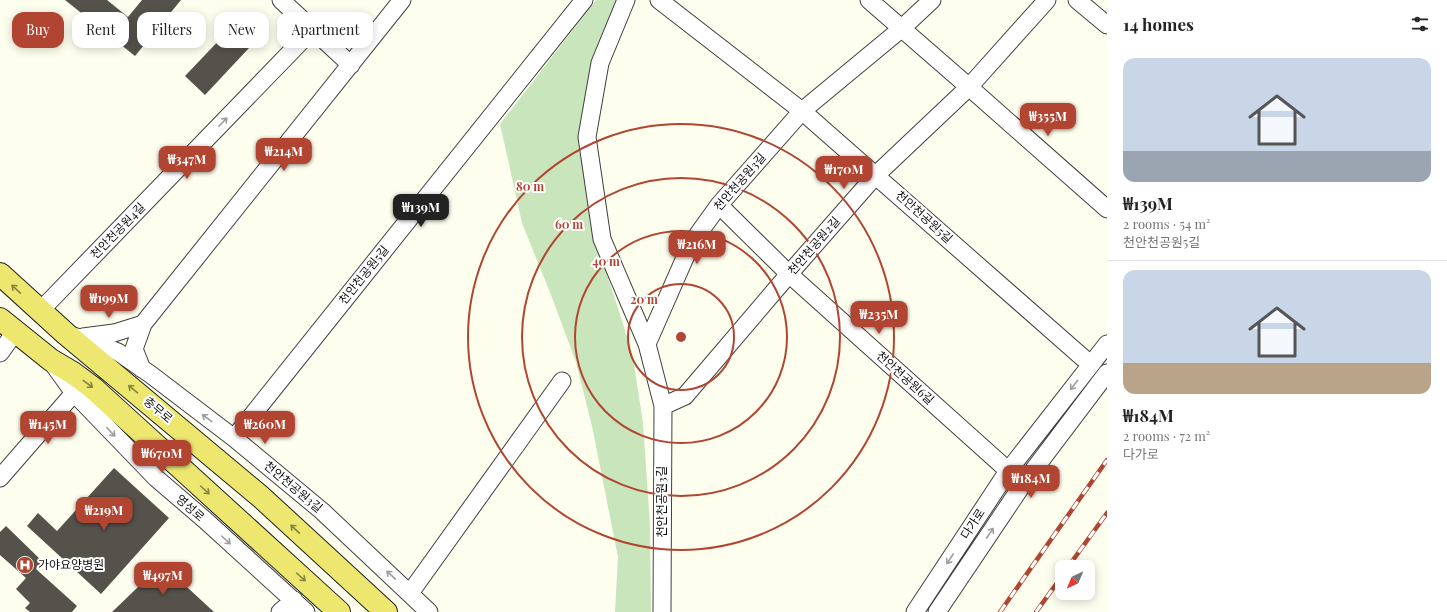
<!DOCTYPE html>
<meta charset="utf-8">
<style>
body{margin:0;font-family:"Playfair Display","Noto Sans KR",serif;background:#f2f2f2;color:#222;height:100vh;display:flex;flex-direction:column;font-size:15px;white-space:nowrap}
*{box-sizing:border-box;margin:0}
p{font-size:13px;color:#767676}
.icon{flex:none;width:22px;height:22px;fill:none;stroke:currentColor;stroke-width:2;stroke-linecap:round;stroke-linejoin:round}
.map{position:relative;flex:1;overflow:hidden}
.drawer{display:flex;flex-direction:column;background:#fff;width:340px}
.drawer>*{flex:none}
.hud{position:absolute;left:12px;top:12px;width:380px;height:36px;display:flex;gap:8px}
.needle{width:26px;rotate:224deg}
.tools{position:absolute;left:1055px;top:560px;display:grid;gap:8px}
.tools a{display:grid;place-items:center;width:40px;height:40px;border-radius:8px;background:#fff;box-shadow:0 2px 10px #0003;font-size:20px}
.price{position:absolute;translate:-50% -34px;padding:0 9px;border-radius:8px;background:#b14531;color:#fff;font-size:13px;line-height:26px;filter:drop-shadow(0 1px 2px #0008)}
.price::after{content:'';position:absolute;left:50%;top:24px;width:12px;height:9px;margin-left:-6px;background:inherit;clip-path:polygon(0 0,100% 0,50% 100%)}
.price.selected{background:#222;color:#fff}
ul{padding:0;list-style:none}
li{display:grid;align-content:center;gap:8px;height:212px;padding:0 16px}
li+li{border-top:1px solid #e0e0e0}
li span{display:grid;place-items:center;height:124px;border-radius:12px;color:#555}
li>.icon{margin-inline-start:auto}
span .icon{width:72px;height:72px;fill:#fffc;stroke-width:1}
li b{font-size:17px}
h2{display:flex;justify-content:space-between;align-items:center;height:48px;padding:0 16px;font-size:17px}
.chip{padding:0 14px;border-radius:12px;background:#fff;box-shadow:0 2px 10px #0003;font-size:14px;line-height:36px}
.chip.selected{background:#b14531;color:#fff}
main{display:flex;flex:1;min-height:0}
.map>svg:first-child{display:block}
.green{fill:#c9e5bb}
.building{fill:#55514b}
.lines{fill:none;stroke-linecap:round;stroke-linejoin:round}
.minor-casing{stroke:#404040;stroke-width:19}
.major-casing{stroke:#1e1e1e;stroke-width:24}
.minor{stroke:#fff;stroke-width:17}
.major{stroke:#ede770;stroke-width:22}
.rail-casing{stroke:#b14531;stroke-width:4.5}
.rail{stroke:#fff;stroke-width:3;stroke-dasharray:9;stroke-linecap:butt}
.oneway{stroke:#9e9e9e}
.oneway2{stroke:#888543}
.ring{fill:none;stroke:#b14531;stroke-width:2}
.labels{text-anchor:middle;stroke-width:4;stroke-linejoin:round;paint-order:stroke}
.street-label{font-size:12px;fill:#0d0d0d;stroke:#fff}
.poi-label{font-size:12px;fill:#0d0d0d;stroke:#fff;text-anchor:start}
.centre{fill:#b14531;stroke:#fff;stroke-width:2}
.ring-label{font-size:12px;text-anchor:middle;font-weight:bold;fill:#b14531;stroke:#fff;stroke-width:4;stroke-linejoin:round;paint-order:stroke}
</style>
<main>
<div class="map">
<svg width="1107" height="612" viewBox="0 0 1107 612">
<rect width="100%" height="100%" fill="#fefeef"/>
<path class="green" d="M596,0h22l-24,58 2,182 36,112 11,71 7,101 1,88h-36l3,-55 -26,-131 -16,-64 -25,-67 -29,-72 -22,-99z"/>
<path class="building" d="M65,0h42l21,17 14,-17h39l-46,56z
M244,14l20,18 -59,63 -20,-19z
M114,468l55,50 -68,76 -74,-68 11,-13 19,18z
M6,526l36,35 -6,8 41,37 -5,6h-42l-5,-4 5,-5 -14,-14 10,-11 -26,-23v-23z
M162,564l52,48h-102z"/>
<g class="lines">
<defs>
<path id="minor" d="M281,0l70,65
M626,0l-26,63 -13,74 15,102 45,105
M659,0l143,111 288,253
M869,0l100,87 138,122
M1077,0l30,25
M719,205l70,69 234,210
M40,311l273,-282
M69,335l22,6 27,11 32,22 84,64 88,73 107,101
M83,337l31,-4 29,-9
M0,353l15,-21
M53,364l21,29 82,85 49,42 101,92
M142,369l-8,-20 9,-25 259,-324
M663,406l22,-10 104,-122 87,-99 93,-88 78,-87
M234,438l350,-438
M0,478l74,-85
M410,593l152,-212
M280,612l14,-12
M662,612l1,-206 -16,-62 44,-100 28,-39 83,-94 99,-82 31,-29
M915,612l93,-141 99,-127
M937,612l86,-128 84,-111"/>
<path id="major" d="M0,274l66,60 195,163 125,115
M0,319l51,41 22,13 20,15 246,224"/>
</defs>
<use href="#minor" class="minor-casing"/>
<use href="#major" class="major-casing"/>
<use href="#minor" class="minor"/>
<use href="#major" class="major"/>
<defs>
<path id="rail" d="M1068,567l39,-54
M1000,612l107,-152
M1036,612l26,-36"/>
</defs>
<use href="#rail" class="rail-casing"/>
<use href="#rail" class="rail"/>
</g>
<defs><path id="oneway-shaft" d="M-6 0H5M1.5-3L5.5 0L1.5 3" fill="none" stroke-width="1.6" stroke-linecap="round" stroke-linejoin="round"/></defs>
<g class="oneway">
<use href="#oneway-shaft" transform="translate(223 122) rotate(-46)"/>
<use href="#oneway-shaft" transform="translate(1074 385) rotate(128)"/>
<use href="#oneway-shaft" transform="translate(207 418) rotate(-143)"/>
<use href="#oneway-shaft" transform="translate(111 432) rotate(46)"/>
<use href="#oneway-shaft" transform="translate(990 533) rotate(-56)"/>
<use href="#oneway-shaft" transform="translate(226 540) rotate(42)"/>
<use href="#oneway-shaft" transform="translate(950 559) rotate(123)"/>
<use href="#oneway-shaft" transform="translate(391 575) rotate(-137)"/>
</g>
<g class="oneway2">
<use href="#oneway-shaft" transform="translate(16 289) rotate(-137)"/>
<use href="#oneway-shaft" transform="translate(88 384) rotate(37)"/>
<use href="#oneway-shaft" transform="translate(133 389) rotate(-140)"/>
<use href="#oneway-shaft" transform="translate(205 490) rotate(42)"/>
<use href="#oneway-shaft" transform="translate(295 529) rotate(-137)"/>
<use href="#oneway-shaft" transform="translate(301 577) rotate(42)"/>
</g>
<g class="ring">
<circle cx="681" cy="337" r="53"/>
<circle cx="681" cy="337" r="106"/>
<circle cx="681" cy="337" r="159"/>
<circle cx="681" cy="337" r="213"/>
</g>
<defs>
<symbol id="hospital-disc" viewBox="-11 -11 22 22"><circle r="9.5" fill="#b14531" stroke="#fff"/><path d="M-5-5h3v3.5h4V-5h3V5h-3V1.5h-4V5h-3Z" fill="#fff"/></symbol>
</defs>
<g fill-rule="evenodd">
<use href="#hospital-disc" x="15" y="555" width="20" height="20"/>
</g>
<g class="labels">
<g class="street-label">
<text transform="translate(740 182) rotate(-49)" y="4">천안천공원3길</text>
<text transform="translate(924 217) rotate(42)" y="4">천안천공원5길</text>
<text transform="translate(118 231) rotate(-46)" y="4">천안천공원4길</text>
<text transform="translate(814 246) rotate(-49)" y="4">천안천공원2길</text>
<text transform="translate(364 275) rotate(-51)" y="4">천안천공원5길</text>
<text transform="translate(905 378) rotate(42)" y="4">천안천공원6길</text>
<text transform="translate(158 410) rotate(40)" y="4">충무로</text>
<text transform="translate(293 487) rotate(40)" y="4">천안천공원3길</text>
<text transform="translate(662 502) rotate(-90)" y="4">천안천공원3길</text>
<text transform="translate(190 508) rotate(41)" y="4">영성로</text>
<text transform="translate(973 524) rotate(-57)" y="4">다가로</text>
</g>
<g class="poi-label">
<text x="38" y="569">가야요양병원</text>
</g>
</g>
<circle cx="681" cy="337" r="6" class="centre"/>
<g class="ring-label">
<text x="530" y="191">80 m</text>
<text x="569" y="229">60 m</text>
<text x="606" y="266">40 m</text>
<text x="644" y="304">20 m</text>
</g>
</svg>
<div class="tools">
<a><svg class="needle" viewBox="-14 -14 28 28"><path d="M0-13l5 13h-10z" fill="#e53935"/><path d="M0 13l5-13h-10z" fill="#767676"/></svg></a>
</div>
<b class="price" style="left:1048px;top:137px">₩355M</b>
<b class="price" style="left:284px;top:172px">₩214M</b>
<b class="price" style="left:187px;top:180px">₩347M</b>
<b class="price" style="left:844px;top:190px">₩170M</b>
<b class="price selected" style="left:421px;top:228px">₩139M</b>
<b class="price" style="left:697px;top:265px">₩216M</b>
<b class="price" style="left:109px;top:319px">₩199M</b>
<b class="price" style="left:879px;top:335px">₩235M</b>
<b class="price" style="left:48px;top:445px">₩145M</b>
<b class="price" style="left:265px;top:445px">₩260M</b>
<b class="price" style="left:162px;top:474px">₩670M</b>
<b class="price" style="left:1031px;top:499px">₩184M</b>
<b class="price" style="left:104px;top:531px">₩219M</b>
<b class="price" style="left:163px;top:596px">₩497M</b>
<div class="hud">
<a class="chip selected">Buy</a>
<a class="chip">Rent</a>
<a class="chip">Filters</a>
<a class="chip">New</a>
<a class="chip">Apartment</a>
</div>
</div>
<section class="drawer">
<h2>14 homes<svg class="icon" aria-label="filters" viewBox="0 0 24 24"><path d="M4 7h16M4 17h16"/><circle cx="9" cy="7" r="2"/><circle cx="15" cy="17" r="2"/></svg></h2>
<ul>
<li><span style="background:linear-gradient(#c9d6e8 75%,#9aa5b1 0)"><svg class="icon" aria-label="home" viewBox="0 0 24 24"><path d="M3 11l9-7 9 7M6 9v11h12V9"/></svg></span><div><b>₩139M</b><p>2 rooms · 54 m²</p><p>천안천공원5길</p></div></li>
<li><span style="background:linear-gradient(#c9d6e8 75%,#b9a48a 0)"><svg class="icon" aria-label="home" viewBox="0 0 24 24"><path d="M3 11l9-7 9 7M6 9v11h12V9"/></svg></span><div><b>₩184M</b><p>2 rooms · 72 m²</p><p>다가로</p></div></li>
</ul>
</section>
</main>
